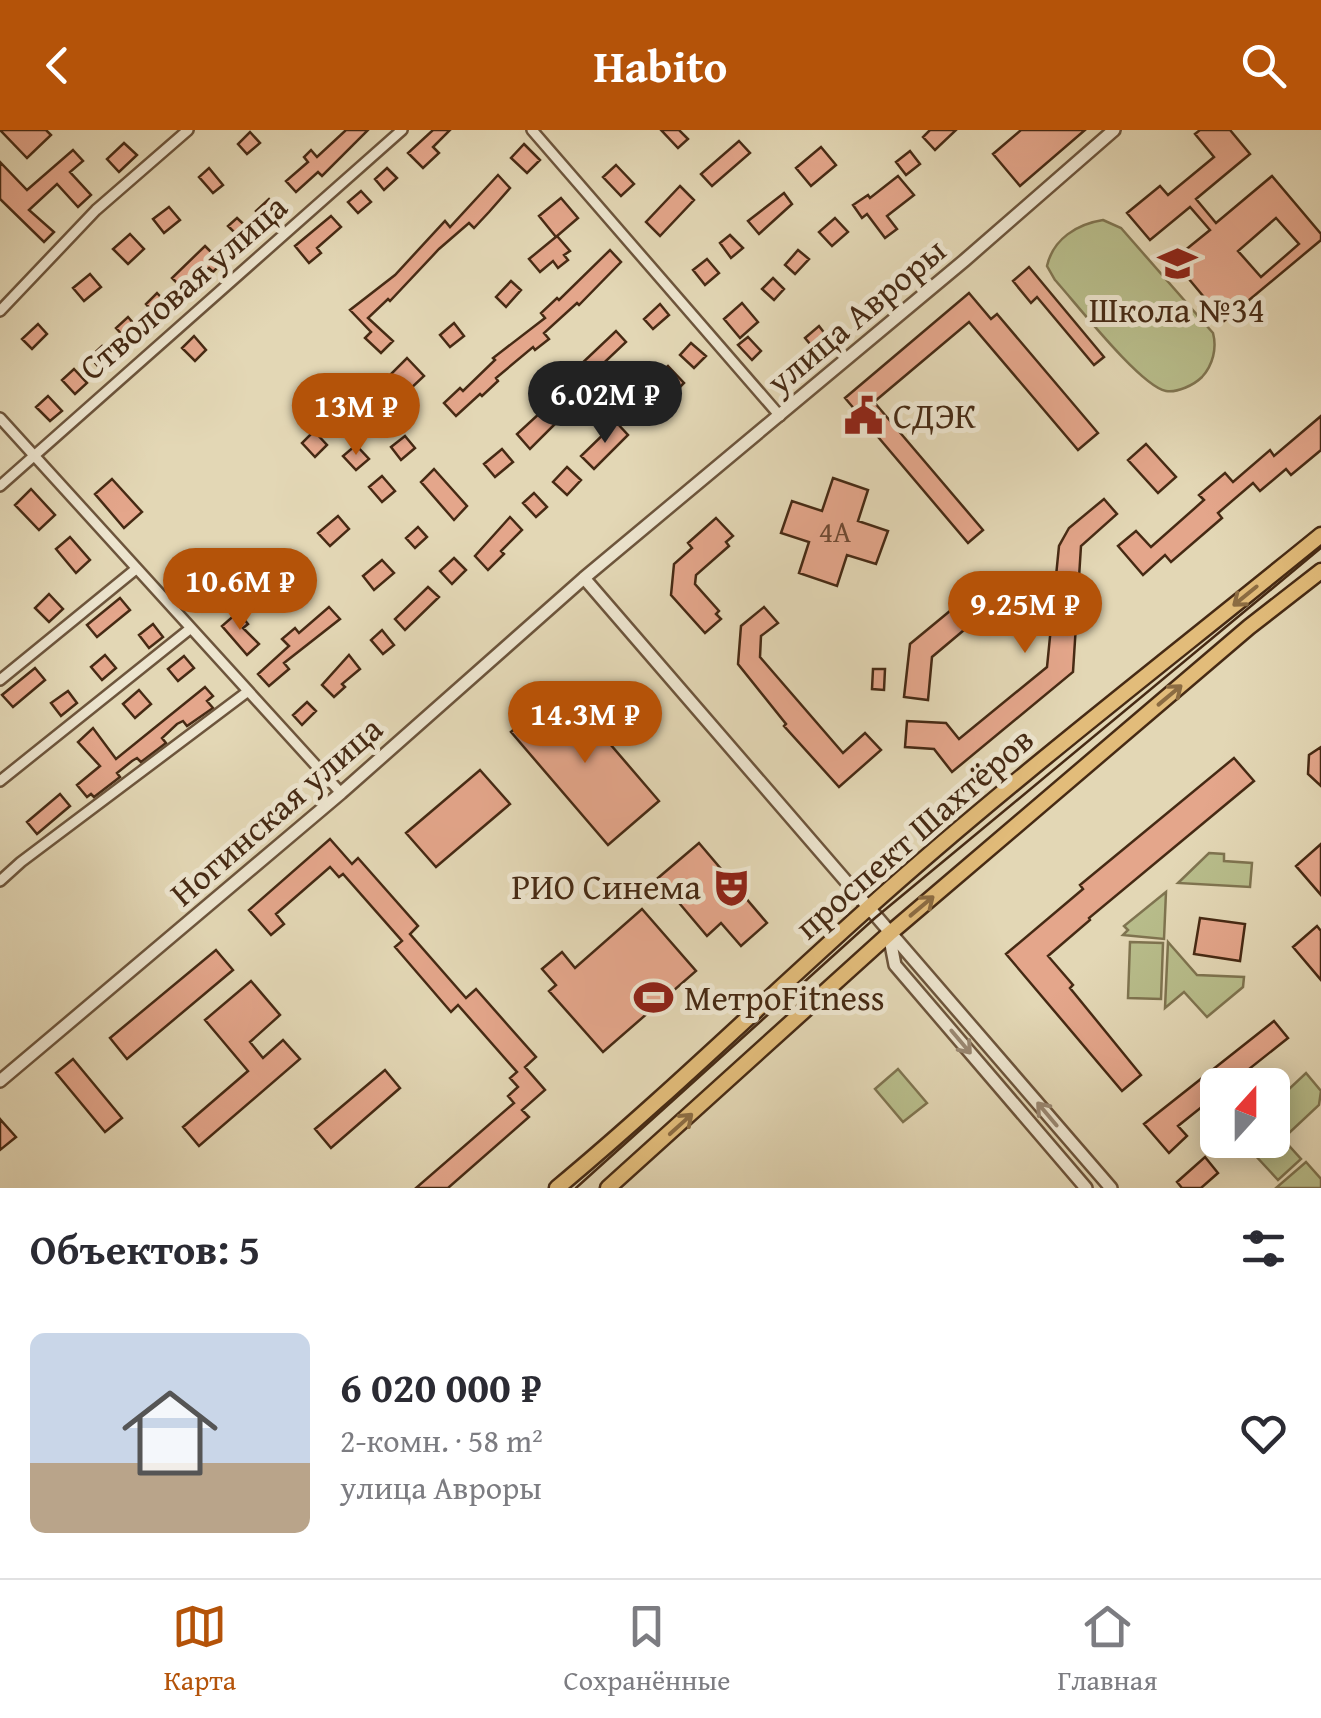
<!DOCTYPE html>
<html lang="ru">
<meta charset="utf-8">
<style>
body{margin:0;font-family:"Gentium Book Plus",serif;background:#f2f2f3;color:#2b2b33;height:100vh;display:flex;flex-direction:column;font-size:38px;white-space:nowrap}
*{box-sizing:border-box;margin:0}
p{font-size:32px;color:#7c7c81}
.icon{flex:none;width:55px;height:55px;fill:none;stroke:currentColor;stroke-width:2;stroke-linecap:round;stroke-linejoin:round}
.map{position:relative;height:1058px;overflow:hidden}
.details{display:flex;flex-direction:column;background:#fff;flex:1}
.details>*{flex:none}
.needle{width:65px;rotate:21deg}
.buttons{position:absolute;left:1200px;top:938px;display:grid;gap:20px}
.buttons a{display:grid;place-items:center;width:90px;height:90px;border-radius:15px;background:#fff;box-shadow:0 5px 25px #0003;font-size:50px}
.price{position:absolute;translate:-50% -85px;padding:0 22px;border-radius:35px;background:#b45309;color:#fff;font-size:32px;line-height:65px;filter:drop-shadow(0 2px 5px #0008)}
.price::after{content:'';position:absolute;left:50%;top:60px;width:30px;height:22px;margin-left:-15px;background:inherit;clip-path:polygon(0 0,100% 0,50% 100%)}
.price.selected{background:#222;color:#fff}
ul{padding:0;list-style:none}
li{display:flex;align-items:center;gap:30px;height:250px;padding:0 30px}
li span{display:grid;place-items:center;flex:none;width:280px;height:200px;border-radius:15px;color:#555}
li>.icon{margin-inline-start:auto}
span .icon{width:120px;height:120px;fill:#fffc;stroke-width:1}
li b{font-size:42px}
h2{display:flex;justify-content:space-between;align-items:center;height:120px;padding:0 30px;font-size:42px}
header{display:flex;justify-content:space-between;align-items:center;height:130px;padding:0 30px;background:#b45309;color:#fff;font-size:45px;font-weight:700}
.menu{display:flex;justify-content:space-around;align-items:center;height:140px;border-top:2px solid #e1e1e2;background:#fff;font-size:28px;color:#7c7c81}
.menu a{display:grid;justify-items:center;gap:5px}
.menu .selected{color:#b45309}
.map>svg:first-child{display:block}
.green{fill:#b8bd8b;stroke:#7f7450;stroke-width:2.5}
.building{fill:#e4a68b;stroke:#462a14;stroke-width:2.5;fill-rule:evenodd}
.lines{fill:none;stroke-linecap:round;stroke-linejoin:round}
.minor-casing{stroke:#6d553c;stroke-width:14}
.tertiary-casing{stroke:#6d553c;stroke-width:16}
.primary-casing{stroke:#462a14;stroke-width:19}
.minor{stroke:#ede5cf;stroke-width:9}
.tertiary{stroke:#ede5cf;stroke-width:11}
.primary{stroke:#e2bc7a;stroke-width:14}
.tram{stroke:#462a14;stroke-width:2.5}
.oneway{stroke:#8c6c42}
.oneway2{stroke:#9a8872}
.labels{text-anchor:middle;stroke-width:10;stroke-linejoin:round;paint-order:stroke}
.number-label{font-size:30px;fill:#6e4932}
.street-label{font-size:35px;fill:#462a14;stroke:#ede5cf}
.poi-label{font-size:35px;fill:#462a14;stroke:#ede5cf;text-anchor:start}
</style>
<header><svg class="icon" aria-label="back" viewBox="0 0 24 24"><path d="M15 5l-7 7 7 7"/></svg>Habito<svg class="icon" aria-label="search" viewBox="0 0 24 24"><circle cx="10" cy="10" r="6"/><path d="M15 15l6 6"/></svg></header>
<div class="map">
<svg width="1321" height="1058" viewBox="0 0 1321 1058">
<rect width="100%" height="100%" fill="#e3d7b5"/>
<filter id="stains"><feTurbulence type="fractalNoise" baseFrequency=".002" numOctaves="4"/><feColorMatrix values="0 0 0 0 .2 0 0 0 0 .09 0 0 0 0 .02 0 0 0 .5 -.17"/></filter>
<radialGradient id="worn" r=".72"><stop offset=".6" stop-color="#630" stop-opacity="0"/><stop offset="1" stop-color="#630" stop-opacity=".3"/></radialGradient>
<path class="green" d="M1103,90l18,8 92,105c4,15 0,32 -11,44 -8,8 -25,16 -36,14 -26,-5 -91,-89 -111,-111l-8,-14c6,-27 30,-42 56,-46z
M1209,723l15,1v7l28,2 -2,24 -72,-4z
M1166,762l-2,47 -41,-4 5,-5 -4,-4z
M1130,812l33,1 -2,56 -33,-1z
M1168,812l29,33 47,2 -1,10 -36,30 -23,-25 -19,16z
M898,939l29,34 -24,19 -28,-33z
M1306,943l15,18 -2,14 -31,29 -15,-16v-14z
M1273,998l28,31 -23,21 -37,-40h31z
M1306,1032l15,17v9h-45z"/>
<path class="building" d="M0,0h46l5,5 -24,23z
M346,0h22l-46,46 -4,-4 -22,20 -10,-11 22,-19 -4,-5 7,-7 6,7z
M433,0h17l-17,17 6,6 -16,15 -15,-15z
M661,0h18l9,9 -10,9z
M930,0h26l-21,20 -12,-13z
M1021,0h64l-65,56 -27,-32z
M1200,0h30l20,24 -54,45 20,24 56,-47 49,58v6l-97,81 -51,-61 37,-30 -20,-23 -40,33 -23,-27 33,-27 8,9 46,-38 -19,-23zM1276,88l23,26 -38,33 -23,-26z
M250,2l10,11 -13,11 -9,-10z
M739,11l11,12 -38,33 -11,-12z
M124,13l13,12 -18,17 -12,-13z
M524,14l16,16 -13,13 -16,-15z
M821,17l15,18 -25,21 -15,-18z
M73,20l10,11 -13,11 21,23 -13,12 -21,-23 -28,26 25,22 -10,10 -44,-43v-37l27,28z
M910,21l10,13 -14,11 -10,-13z
M616,35l18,19 -13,12 -18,-19z
M209,38l14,17 -10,8 -14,-16z
M387,38l10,10 -13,12 -9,-11z
M498,45l12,13 -21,24 -15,16 -5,-5 -30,26 -49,52 -2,-2 -20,19 25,23 -12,12 -16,-15 6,-6 -21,-22 45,-35 50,-54 5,6z
M898,46l16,19 -27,21 10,13 -12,9 -18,-24 -5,4 -9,-13 15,-10 2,3z
M680,56l14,14 -34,36 -14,-14z
M361,61l10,11 -13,11 -10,-11z
M784,63l8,11 -33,30 -11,-13z
M561,68l17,20 -22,19 -17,-21z
M269,69l10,11 -13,11 -10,-10z
M169,77l11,13 -16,13 -11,-14z
M331,86l10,11 -24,21 4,5 -12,10 -14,-17z
M237,88l16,15 -9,9 -16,-16z
M835,88l13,14 -16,14 -13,-14z
M130,104l14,15 -16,15 -15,-15z
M730,105l13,13 -12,10 -11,-15z
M557,106l13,15 -6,4 4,5 -10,8 -5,-7 -13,11 -11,-13z
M205,116l17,17 -9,9 -4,-4 -24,23 -13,-13z
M610,120l11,12 -42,43 -2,-2 -33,30 5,6 -14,11 -2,-3 -37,31 2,3 -16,15 -2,-2 -24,22 -12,-13 16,-15 3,3 32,-31 -2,-2 52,-40 -4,-5 16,-15 2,2z
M798,120l11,9 -14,15 -10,-9z
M707,129l12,14 -14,12 -12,-15z
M1029,137l75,90 -10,8 -57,-68 -6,6 -18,-22z
M90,144l11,13 -17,14 -11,-13z
M773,148l11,11 -10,11 -12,-11z
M511,151l10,9 -15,17 -10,-10z
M157,163l14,15 -12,11 -13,-15z
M969,163l22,26 6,-5 101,119 -20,17 -109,-128 -95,80 109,128 -15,13 -123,-145z
M742,173l16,19 -18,16 -16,-19z
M660,174l9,11 -16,14 -9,-10z
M128,187l13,15 -11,11 -14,-15z
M454,193l10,13 -14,11 -10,-12z
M38,194l9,10 -15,15 -10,-10z
M819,196l10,13 -14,11 -10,-12z
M616,201l10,11 -37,35 -11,-10z
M194,206l12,14 -11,11 -13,-13z
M748,207l13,14 -9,9 -14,-15z
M691,213l15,13 -12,12 -14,-13z
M102,216l13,15 -12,11 -13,-15z
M407,228l17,18 -16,15 -17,-17z
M668,236l16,17 -15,15 -14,-20z
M74,239l13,14 -12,11 -13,-14z
M580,244l13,14 -12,11 -13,-13z
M48,266l14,15 -12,10 -14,-14z
M639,266l17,14 -9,11 -17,-14z
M554,270l13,12 -37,37 -13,-15z
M384,273l10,11 -16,15 -10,-11z
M1321,286v34l-30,25 -5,-6 -26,22 -7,-8 -35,30 4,5 -51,44 -6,-7 -22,20 -25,-29 18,-15 15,16 53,-47 -5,-5 26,-22 8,9 37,-32 4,6z
M616,292l12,13 -34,34 -13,-13z
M314,301l13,14 -12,12 -13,-14z
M405,306l10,12 -14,12 -10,-13z
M1146,314l30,33 -18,16 -30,-33z
M356,315l13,14 -13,11 -13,-14z
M502,319l11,13 -18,15 -11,-13z
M567,337l14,13 -14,15 -14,-13z
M434,339l33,37 -13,14 -33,-38z
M382,346l13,15 -13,11 -13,-15z
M833,348l35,12 -10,31 30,10 -12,33 -29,-9 -10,31 -38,-13 10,-31 -28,-9 11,-32 30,10z
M112,349l30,33 -18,16 -29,-34z
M31,359l24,26 -16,15 -24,-25z
M534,363l13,14 -11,10 -13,-14z
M1104,369l13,15 -36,32 -8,126 -121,100 -18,-23 -29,-2 2,-26 39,2 13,16 88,-72 12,-121 10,-18z
M338,386l11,13 -19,17 -12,-13z
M510,387l12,13 -21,21 3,3 -16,16 -13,-14z
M716,388l17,18 -7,6 3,4 -33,29 -1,9 24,27 -3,3 5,5 -16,14 -34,-38 3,-31 18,-16 -4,-5z
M418,397l9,10 -12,11 -9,-10z
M70,407l20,23 -14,13 -20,-24z
M246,421l12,11 -13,15 -12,-11z
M454,428l12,12 -14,14 -12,-13z
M382,430l12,13 -20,17 -11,-14z
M268,447l10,11 -16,15 -10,-10z
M208,449l11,12 -16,15 -11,-11z
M428,457l11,10 -34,33 -10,-11z
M974,461l35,3 -3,22 -23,-2 -51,43 -4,43 -24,-3 6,-53z
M49,464l14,15 -14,13 -14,-14z
M120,468l10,12 -33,27 -10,-12z
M329,477l11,12 -56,44 5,6 -20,17 -11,-12 31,-28 -7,-7 13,-11 4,5z
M764,477l14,16 -17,13 -1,21 83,96 22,-20 16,17 -42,37 -55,-61 2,-2 -48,-60 3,-38z
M238,482l10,12 -5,4 16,16 -12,11 -25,-29z
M153,494l10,13 -14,11 -10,-13z
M382,500l12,15 -11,9 -12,-14z
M105,525l11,13 -14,12 -11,-13z
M349,525l11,14 -18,15 3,3 -11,10 -12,-12z
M184,526l10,12 -16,13 -10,-12z
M35,538l10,12 -32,27 -11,-12z
M873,539h12l-1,21 -12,-1z
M205,557l8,9 -6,5 6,7 -26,18 -4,-5 -6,3 -15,14 4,5 -25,19 -4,-4 -5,3 -15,12 3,4 -26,20 -3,-3 -4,3 -10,-12 23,-19 -22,-24 15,-14 23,31z
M562,558l97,113 -51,44 -97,-113z
M139,560l12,14 -16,14 -12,-14z
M68,561l9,12 -16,13 -10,-13z
M307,572l9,9 -14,14 -9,-10z
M1321,617v39l-13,-12 1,-19z
M1234,628l20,23 -165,137 1,2 -42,36 25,29 -3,3 71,87 -19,16 -116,-137 77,-65 -3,-4z
M480,640l30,34 -74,63 -30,-34z
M60,664l10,12 -33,28 -10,-12z
M330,709l22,25 6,-6 60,68 -8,8 56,64 10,-9 60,68 -11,10 20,23 -23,20 7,7 -81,71h-32l98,-85 -6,-7 10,-9 -8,-9 7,-6 -59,-67 -7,7 -56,-65 7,-6 -59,-67 -4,3 -9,-10 -54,47 8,10 -13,11 -22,-25z
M699,713l68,80 -26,23 -20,-23 -14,13 -49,-58z
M1321,714v51l-25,-29z
M642,779l54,62 -93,81 -54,-61 7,-6 -14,-16 20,-17 13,16z
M1200,788l45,6 -5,37 -46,-7z
M1317,796l4,5v49l-28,-33z
M216,820l17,20 -106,89 -17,-21z
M251,851l29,34 -30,27 13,16 20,-18 17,19 -101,87 -16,-19 65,-56 -43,-51z
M1274,891l14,17 -59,47h-11v9l-40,32 9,10 -18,17 -25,-29z
M73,929l49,59 -17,14 -49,-59z
M385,940l15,18 -69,60 -16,-19z
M0,989l16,18 -16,13z
M1205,1027l13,16 -17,15h-19l-5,-6z"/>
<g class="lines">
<defs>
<path id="minor" d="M532,0l248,286
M0,181l96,-101 92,-80
M0,288l341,375
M0,356l402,-356
M0,550l136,-111
M0,651l191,-153
M0,751l21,-19 226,-170"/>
<path id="tertiary" d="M584,448l527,610
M889,804l6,31 191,223
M0,951l341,-288 243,-215 381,-318 149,-130"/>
<path id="primary" d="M557,1058c107,-89 206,-186 309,-278 146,-131 303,-251 455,-375
M608,1058l281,-254 360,-307 72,-56"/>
</defs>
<use href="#minor" class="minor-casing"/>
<use href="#tertiary" class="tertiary-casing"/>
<use href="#primary" class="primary-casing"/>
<use href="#minor" class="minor"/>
<use href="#tertiary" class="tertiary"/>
<use href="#primary" class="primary"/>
<path class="tram" d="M576,1058l299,-270 446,-370"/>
</g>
<defs><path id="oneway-shaft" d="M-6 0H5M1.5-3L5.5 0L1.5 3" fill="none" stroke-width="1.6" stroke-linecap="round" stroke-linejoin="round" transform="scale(2.5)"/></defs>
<g class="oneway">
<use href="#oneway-shaft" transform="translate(1245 466) rotate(141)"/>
<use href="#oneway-shaft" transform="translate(1170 565) rotate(-40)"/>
<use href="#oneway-shaft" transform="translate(922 776) rotate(-40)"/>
<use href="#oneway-shaft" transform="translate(681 994) rotate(-42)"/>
</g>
<g class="oneway2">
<use href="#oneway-shaft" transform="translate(961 912) rotate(50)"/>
<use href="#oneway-shaft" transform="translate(1047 984) rotate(-130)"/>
</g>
<defs>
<symbol id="school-bare" viewBox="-9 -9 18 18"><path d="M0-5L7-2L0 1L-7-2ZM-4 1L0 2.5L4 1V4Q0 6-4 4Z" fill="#8f2418" stroke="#ede5cf" stroke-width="2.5" paint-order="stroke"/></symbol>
<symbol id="civic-bare" viewBox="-9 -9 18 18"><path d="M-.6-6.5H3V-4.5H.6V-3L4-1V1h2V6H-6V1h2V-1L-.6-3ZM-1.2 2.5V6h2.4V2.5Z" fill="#8f2418" stroke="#ede5cf" stroke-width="2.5" paint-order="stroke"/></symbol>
<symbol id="theatre-bare" viewBox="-9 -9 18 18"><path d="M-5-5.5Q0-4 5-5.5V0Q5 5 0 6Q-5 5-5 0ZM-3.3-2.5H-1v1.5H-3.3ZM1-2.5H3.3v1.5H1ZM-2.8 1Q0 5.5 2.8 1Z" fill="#8f2418" stroke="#ede5cf" stroke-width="2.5" paint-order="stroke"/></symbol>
<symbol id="stadium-bare" viewBox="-9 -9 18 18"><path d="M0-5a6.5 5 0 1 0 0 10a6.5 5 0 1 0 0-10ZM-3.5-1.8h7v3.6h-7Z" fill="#8f2418" stroke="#ede5cf" stroke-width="2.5" paint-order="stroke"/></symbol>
</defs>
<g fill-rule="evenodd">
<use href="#school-bare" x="1150" y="106" width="55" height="55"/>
<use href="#civic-bare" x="836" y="258" width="55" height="55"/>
<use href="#theatre-bare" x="704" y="730" width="55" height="55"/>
<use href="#stadium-bare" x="626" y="840" width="55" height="55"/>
</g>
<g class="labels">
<g class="number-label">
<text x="835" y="412">4А</text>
</g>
<g class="street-label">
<text transform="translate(183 157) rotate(-41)" y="12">Стволовая улица</text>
<text transform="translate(856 186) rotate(-40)" y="12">улица Авроры</text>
<text transform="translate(276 681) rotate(-41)" y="12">Ногинская улица</text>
<text transform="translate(914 703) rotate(-41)" y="12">проспект Шахтёров</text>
</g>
<g class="poi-label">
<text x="1177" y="192" text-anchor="middle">Школа №34</text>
<text x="893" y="298">СДЭК</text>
<text x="701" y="769" text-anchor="end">РИО Синема</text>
<text x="684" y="880">МетроFitness</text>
</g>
</g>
<rect width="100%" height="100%" filter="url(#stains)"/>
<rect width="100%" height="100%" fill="url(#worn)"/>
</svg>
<div class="buttons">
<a><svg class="needle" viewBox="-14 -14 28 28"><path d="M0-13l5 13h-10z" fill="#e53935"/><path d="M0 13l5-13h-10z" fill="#7c7c81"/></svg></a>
</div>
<b class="price selected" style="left:605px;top:316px">6.02M ₽</b>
<b class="price" style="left:356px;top:328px">13M ₽</b>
<b class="price" style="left:240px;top:503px">10.6M ₽</b>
<b class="price" style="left:1025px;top:526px">9.25M ₽</b>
<b class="price" style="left:585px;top:636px">14.3M ₽</b>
</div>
<section class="details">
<h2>Объектов: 5<svg class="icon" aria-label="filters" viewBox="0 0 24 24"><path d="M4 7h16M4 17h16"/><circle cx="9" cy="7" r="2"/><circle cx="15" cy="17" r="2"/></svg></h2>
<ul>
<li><span style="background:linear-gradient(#c9d6e8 65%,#b9a48a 0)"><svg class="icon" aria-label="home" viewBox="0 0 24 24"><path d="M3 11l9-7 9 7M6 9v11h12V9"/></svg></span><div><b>6 020 000 ₽</b><p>2-комн. · 58 m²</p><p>улица Авроры</p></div><svg class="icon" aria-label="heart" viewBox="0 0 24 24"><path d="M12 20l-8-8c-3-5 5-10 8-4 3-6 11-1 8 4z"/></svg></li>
</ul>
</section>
<nav class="menu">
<a class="selected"><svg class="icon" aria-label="map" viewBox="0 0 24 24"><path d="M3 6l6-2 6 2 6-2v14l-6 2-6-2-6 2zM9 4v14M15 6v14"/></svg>Карта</a>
<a><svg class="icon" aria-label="saved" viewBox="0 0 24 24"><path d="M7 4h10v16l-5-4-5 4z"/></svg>Сохранённые</a>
<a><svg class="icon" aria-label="home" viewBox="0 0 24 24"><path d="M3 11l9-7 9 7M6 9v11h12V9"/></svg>Главная</a>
</nav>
